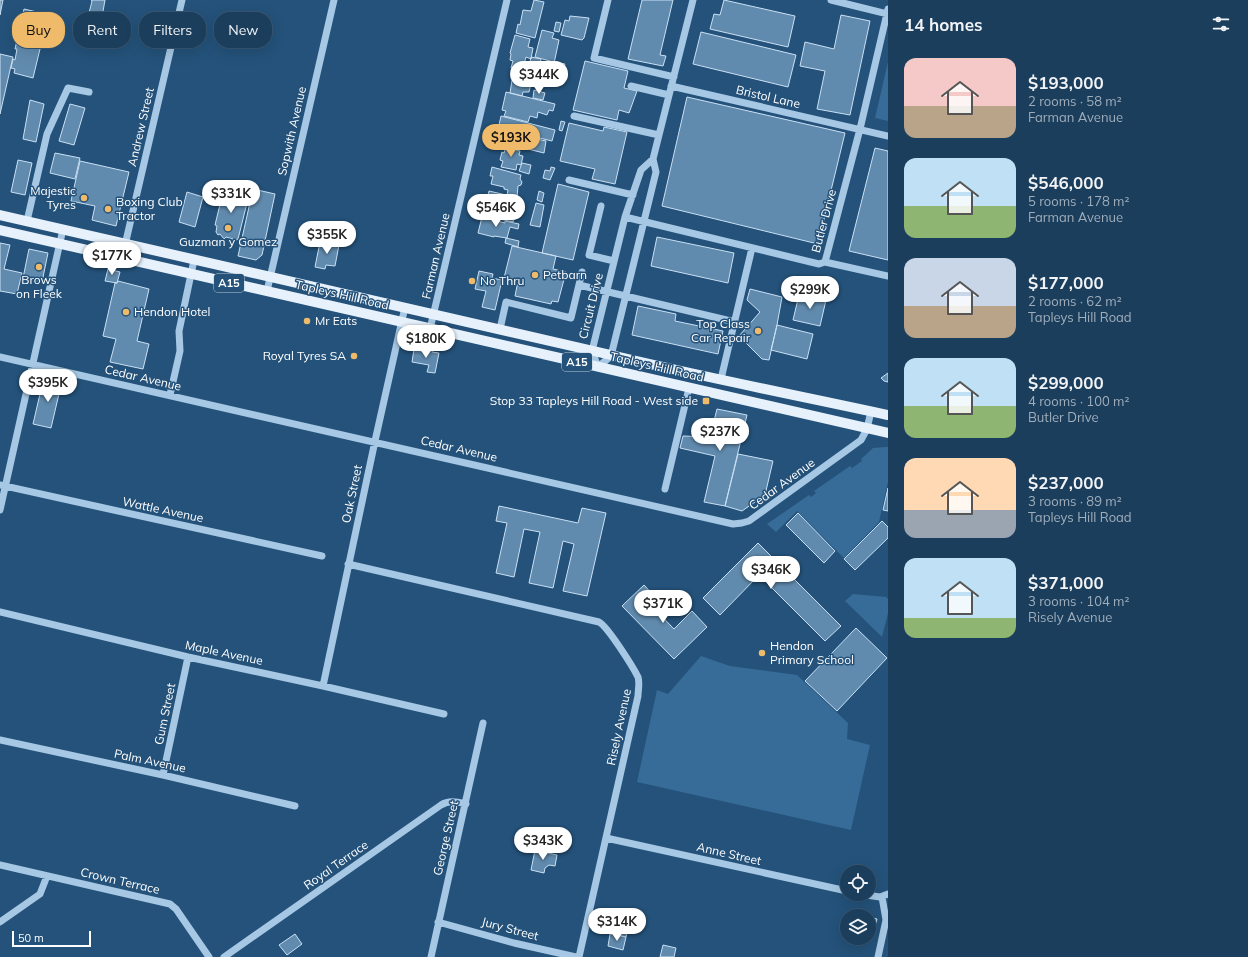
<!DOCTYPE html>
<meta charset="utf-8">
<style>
body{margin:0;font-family:Mulish,sans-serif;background:#244562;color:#f1f3f6;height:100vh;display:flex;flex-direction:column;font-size:15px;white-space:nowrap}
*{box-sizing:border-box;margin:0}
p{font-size:13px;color:#a0aebb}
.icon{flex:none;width:22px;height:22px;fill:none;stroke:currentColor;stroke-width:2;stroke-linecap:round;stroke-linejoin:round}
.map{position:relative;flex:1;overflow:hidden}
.panel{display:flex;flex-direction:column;background:#1b3e5c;width:360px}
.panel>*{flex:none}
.hud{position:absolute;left:12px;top:12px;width:380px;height:36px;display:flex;gap:8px}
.fabs{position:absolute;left:840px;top:865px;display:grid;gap:8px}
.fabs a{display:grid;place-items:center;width:36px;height:36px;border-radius:50%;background:#1b3e5c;box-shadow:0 4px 16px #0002,0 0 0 1px #395772;font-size:20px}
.scale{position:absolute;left:12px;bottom:10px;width:79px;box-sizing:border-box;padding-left:4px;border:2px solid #fff;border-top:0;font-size:11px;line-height:14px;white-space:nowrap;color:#fff;-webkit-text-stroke:3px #24527a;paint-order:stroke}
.price{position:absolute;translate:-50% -34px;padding:0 9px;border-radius:14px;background:#fff;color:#222;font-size:13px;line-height:26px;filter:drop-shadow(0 1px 2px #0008)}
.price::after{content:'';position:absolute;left:50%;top:24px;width:12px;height:9px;margin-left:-6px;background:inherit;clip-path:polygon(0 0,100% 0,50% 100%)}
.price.active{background:#efbb6a;color:#111}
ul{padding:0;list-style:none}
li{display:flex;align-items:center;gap:12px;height:100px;padding:0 16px}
li span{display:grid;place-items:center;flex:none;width:112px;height:80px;border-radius:12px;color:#555}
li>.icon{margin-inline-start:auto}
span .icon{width:48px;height:48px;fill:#fffc;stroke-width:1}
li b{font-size:17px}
h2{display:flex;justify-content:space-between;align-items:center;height:48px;padding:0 16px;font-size:17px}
.tag{padding:0 14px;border-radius:16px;background:#1b3e5c;box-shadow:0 4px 16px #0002,0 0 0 1px #395772;font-size:14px;line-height:36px}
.tag.active{background:#efbb6a;color:#111}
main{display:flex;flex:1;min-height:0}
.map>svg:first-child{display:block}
.green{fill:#376c98}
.building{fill:#618bae;stroke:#c9e0f4}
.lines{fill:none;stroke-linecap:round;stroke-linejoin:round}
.minor{stroke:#a6c8e4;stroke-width:7}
.major{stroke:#e6f1fc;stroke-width:10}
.poi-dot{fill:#efbb6a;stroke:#24527a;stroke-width:1.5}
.labels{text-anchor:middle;stroke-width:3;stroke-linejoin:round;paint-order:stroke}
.shield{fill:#24527a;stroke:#bdcbd7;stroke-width:1}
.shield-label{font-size:11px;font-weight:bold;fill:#fff}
.street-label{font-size:12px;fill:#fff;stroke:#24527a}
.poi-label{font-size:12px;fill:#fff;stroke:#24527a;text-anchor:start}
</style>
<main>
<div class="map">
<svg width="888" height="957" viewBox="0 0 888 957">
<rect width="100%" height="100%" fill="#24527a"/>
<path class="green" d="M888,62v59l-13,-3z
M885,447h3v35l-9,40 -35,36 -47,-47 -21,21 -9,-8 42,-29 2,2 5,-4 -2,-2 36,-25 2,2 10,-7 -1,-2 12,-11z
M853,594l33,3 2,2v14l-6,24 -37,-36z
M701,656l29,10 67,9 51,48 -1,16 23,6 -19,85 -214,-48 20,-92 11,4z"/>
<path class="building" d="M0,0h3l-3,15z
M91,0h14l-3,17 -13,-4 3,-12z
M534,0l10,2 -9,36 -19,-5 2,-9 2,1 3,-15 8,1z
M642,0h31l-13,55 6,1 -3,10 -35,-7z
M724,0l71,16 -7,31 -78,-18 4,-15 6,1z
M24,9l13,3 -1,6 11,2 -14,58 -19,-5 1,-4 -4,-1 2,-9 2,1 2,-11h-2z
M841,15l29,6 -20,94 -33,-6 8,-38 -25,-5 5,-24 29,7z
M570,16l19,2 -5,20 -2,2 -21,-5 4,-15 4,1z
M556,22l5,1 -2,9 -5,-1z
M542,30l12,3 -2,5 7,2 -6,28 -5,-1 2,-6 -15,-4z
M701,32l95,23 -8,32 -95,-23z
M515,35l15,4 -2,8 5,1 -2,11 -5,-2 -4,14 -11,-3 2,-7 -3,-1 1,-6 -1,-1z
M0,54l13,3 -13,57z
M531,57l10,2 -3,15 -10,-2z
M585,61l43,10 -4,17 13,3 -8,22 -10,-3 -2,10 -44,-10z
M556,62l9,2 -3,14 -10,-2z
M517,71l16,4 -4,17h-6l-1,4 -12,-3 2,-13h1l2,-8h2z
M534,90l11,3 -2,7 -10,-2z
M506,92l49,12 -2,7 -4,-1 -2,5 -9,-3 -1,6 -7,-2 -2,6 -24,-6 2,-5 -4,-1z
M687,97l158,36 -27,111 -156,-38z
M30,100l14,4 -8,38 -13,-3z
M70,104l15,4 -11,37 -15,-4z
M501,116l54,14 -3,11 -34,-8 -1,3 14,4 1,-2 14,3 -2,12 -49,-12 2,-8 8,2 2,-8 -8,-2z
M561,121l4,1 -3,9 -3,-1z
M569,123l34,8 1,-4 23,5 -12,52 -23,-5 3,-10 -35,-8z
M507,144l9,2v4l4,1 -1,4 4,1 -2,9 -4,-1 -1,6 -15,-3 2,-6 -3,-1 2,-8 2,1z
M875,148l13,3v109l-39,-9z
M55,153l25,5 -5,21 -25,-6z
M18,160l14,3 -7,32 -14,-3z
M80,161l49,11 -13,54 -24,-6 3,-14 -24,-5z
M522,163l9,2 -2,9 -10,-3z
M492,167l29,8 -1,4 2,3 -1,3 -3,1 -1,11 -10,-2 1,-5 -4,-1v-2l-13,-3 2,-8h-3z
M551,167l4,1 -5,12 -7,-2 2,-8 5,1z
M558,184l31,8 -16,68 -31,-7z
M224,188l16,5 3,-1 5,7 -10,40 -4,2 -1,-2 -7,-2 -2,2 -4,-5 -2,1 -2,-3 1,-6 -2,-1z
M253,189l22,5 -13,61 -6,5 -18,-4z
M489,191l30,7 -6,24 -32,-7 2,-12 3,-7 2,-1z
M539,191l5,2 -2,9 -5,-2z
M187,192l16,5 -8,30 -16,-5z
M536,203l8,2 -4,22 -10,-2z
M482,217l23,6v-2l14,3 -1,5 -8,-2 -3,11 -13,-2v1l-16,-4z
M657,237l77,16 -6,30 -77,-17z
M506,238l13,3 -1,6 -13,-4z
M320,242l19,3 -4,21 -9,-1 -1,4 -10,-2z
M0,243l10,2 -6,24 18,4 -5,21 -17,-3z
M512,246l44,10 -3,13 13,3 -8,30 -6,-1 -1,3 -36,-8 3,-15 -14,-3z
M29,249l19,4 -6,29 -19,-4z
M108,269l12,3 -3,11 -12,-2z
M479,271l14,3 -1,4 10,2 -7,30 -13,-3 4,-16 -11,-2z
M118,281l31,8 -12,52 12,3 -6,25 -33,-7 6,-23 -13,-3 12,-53h2z
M750,289l32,8 -5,28 -8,35 -7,-1 -23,-23 21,-24 -13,-12z
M805,295l21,5 -6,26 -27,-6 5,-21z
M638,306l38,8 -1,7 48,10 -5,23 -86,-19z
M777,325l36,9 -6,25 -36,-9z
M425,348l8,2 -1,2 7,1 -4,20 -8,-1 2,-7 -17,-3 2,-13 10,3z
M888,373v9l-4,-1 -3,-3z
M48,378l14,3 -11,47 -18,-4 10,-43z
M717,409l30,6 -22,91 -21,-4 11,-46 -35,-8 3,-12 27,1z
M738,454l35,7 -8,34 -23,16 -17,-5z
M888,488v23l-5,-1z
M499,506l79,17 4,-15 24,5 -19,83 -24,-5 11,-47 -11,-3 -10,47 -24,-5 11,-51 -16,-3 -10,48 -18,-4 11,-50 -11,-2z
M798,513l37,38 -11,12 -38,-38z
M882,521l6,6v11l-33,32 -11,-11z
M758,543l83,83 -16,15 -66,-66 -39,40 -17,-17z
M644,585l10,11 -6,6 26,27 18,-18 15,16 -33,32 -52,-53z
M856,628l31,30 -50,53 -32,-30z
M535,850l22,5 -2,11 -6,-1 -4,3 -1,5 -13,-3z
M869,917l8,2 -5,18 -3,-1z
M613,921l16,3 -3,13 -15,-4z
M295,934l7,10 -15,11 -8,-10z
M610,934l16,3 -3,13 -15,-4z
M663,945l13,3 -2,9h-14z"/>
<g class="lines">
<path class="minor" d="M608,0l-14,58 80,19
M831,0l57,14
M631,86l38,9
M671,86l217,50
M574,116l85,19
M653,159l-12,11 -16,47 -33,134 6,16 13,-11 45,-184 -3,-13 40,-159
M569,180l64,15
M601,206l-12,49 25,6
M625,217l194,47 6,-2 35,-133 28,-120
M27,221l20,-87 21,-46 21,4
M122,258l60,-258
M825,262l63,14
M579,285l156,37
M267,291l67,-291
M430,329l77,-329
M500,329l6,-27 65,16 11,-46
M0,357l733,167 9,-1 7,-2 112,-81 6,-11 4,-18
M721,379l31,-131
M170,395l10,-44 -1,-20 15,-71
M0,485l322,71
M665,489l24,-101
M0,510l63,-281
M348,564l251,58c9,5 34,45 39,55 2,6 0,13 0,19l-59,261
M0,612l188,45 135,29 121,28
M323,686l52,-245 30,-134
M0,740l163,35 132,31
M163,775l25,-118
M606,838l241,53
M0,865l170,39 6,5 33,48
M859,894l21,3 8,-3
M0,922l40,-28 7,-18
M438,922l76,21 62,14
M224,957l217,-152c8,-5 16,-3 25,-1
M431,957l52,-234
M878,957l8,-37 -4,-23"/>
<path class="major" d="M0,215c204,47 408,92 611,140 92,22 185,40 277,60
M0,230l888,203"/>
</g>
<g class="poi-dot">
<circle cx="84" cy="198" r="4"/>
<circle cx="108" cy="209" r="4"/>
<circle cx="228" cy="228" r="4"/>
<circle cx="39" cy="267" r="4"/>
<circle cx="535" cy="275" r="4"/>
<circle cx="472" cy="281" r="4"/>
<circle cx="126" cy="312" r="4"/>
<circle cx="307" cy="321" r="4"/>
<circle cx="758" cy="331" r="4"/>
<circle cx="354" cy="356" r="4"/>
<rect x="702" y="397" width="8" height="8" rx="2"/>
<circle cx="762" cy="653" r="4"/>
</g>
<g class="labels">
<g class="shield">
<rect x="214" y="274" width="30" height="18" rx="3"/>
<rect x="562" y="353" width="30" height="18" rx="3"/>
</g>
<g class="shield-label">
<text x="229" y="287">A15</text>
<text x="577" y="366">A15</text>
</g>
<g class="street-label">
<text transform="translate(768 97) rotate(13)" y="4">Bristol Lane</text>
<text transform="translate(141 127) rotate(-77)" y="4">Andrew Street</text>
<text transform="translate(292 131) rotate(-77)" y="4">Sopwith Avenue</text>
<text transform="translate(824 221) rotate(-75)" y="4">Butler Drive</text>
<text transform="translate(436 256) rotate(-77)" y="4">Farman Avenue</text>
<text transform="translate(342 295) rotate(13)" y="4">Tapleys Hill Road</text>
<text transform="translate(591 306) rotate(-76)" y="4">Circuit Drive</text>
<text transform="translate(657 367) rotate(13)" y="4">Tapleys Hill Road</text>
<text transform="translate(143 378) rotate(13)" y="4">Cedar Avenue</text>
<text transform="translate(459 449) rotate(13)" y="4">Cedar Avenue</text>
<text transform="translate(782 484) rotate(-36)" y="4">Cedar Avenue</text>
<text transform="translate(352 494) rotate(-78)" y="4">Oak Street</text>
<text transform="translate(163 510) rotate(12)" y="4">Wattle Avenue</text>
<text transform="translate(224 653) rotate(12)" y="4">Maple Avenue</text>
<text transform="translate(165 714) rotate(-78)" y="4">Gum Street</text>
<text transform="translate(619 727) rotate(-78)" y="4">Risely Avenue</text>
<text transform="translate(150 761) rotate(12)" y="4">Palm Avenue</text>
<text transform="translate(446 838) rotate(-77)" y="4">George Street</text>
<text transform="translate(729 854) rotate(13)" y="4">Anne Street</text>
<text transform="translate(336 865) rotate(-35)" y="4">Royal Terrace</text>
<text transform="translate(120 881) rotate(13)" y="4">Crown Terrace</text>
<text transform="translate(510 929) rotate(15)" y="4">Jury Street</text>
</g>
<g class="poi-label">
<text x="76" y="195" text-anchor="end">Majestic<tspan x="76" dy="14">Tyres</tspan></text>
<text x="116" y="206">Boxing Club<tspan x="116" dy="14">Tractor</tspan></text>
<text x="228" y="246" text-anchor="middle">Guzman y Gomez</text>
<text x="543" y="279">Petbarn</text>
<text x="39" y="284" text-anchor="middle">Brows<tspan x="39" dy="14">on Fleek</tspan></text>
<text x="480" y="285">No Thru</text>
<text x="134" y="316">Hendon Hotel</text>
<text x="315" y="325">Mr Eats</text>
<text x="750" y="328" text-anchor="end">Top Class<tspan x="750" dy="14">Car Repair</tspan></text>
<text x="346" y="360" text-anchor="end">Royal Tyres SA</text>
<text x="698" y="405" text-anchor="end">Stop 33 Tapleys Hill Road - West side</text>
<text x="770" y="650">Hendon<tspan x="770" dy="14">Primary School</tspan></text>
</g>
</g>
</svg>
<div class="fabs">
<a><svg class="icon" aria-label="locate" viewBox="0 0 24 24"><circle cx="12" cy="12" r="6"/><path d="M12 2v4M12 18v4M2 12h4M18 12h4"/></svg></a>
<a><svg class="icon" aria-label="layers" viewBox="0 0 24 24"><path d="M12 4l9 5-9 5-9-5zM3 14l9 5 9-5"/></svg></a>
</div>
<div class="scale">50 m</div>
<b class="price" style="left:539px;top:95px">$344K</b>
<b class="price active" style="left:511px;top:158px">$193K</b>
<b class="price" style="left:231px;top:214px">$331K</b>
<b class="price" style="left:496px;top:228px">$546K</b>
<b class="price" style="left:327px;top:255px">$355K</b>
<b class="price" style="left:112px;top:276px">$177K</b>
<b class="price" style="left:810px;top:310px">$299K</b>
<b class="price" style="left:426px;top:359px">$180K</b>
<b class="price" style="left:48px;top:403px">$395K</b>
<b class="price" style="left:720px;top:452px">$237K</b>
<b class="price" style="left:771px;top:590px">$346K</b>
<b class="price" style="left:663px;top:624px">$371K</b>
<b class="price" style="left:543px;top:861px">$343K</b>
<b class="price" style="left:617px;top:942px">$314K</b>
<div class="hud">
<a class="tag active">Buy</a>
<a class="tag">Rent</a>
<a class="tag">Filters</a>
<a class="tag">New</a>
</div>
</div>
<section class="panel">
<h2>14 homes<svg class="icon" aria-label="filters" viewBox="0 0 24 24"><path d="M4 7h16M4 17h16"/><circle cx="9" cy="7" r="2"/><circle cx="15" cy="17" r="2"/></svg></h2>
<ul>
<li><span style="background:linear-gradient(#f6c9c9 60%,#b9a48a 0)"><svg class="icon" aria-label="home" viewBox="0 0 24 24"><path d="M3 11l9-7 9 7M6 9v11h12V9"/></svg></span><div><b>$193,000</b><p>2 rooms · 58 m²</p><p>Farman Avenue</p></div></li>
<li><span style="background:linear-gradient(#bfe0f5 60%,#8fb573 0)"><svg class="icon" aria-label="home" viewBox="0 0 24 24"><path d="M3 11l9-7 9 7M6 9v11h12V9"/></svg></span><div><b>$546,000</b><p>5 rooms · 178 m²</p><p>Farman Avenue</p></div></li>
<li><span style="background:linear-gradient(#c9d6e8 60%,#b9a48a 0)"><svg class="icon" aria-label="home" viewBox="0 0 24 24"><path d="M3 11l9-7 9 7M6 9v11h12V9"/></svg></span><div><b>$177,000</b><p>2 rooms · 62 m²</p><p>Tapleys Hill Road</p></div></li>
<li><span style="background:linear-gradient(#bfe0f5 60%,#8fb573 0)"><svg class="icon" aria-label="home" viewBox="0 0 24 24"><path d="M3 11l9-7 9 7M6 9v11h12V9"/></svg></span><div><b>$299,000</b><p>4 rooms · 100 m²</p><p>Butler Drive</p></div></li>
<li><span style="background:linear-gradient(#ffd9b3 65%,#9aa5b1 0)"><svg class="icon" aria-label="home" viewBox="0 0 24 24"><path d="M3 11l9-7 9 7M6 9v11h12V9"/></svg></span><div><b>$237,000</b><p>3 rooms · 89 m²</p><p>Tapleys Hill Road</p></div></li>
<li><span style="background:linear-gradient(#bfe0f5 75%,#8fb573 0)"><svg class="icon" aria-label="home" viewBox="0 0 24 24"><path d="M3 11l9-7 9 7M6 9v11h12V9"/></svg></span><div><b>$371,000</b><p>3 rooms · 104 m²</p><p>Risely Avenue</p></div></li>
</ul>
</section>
</main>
